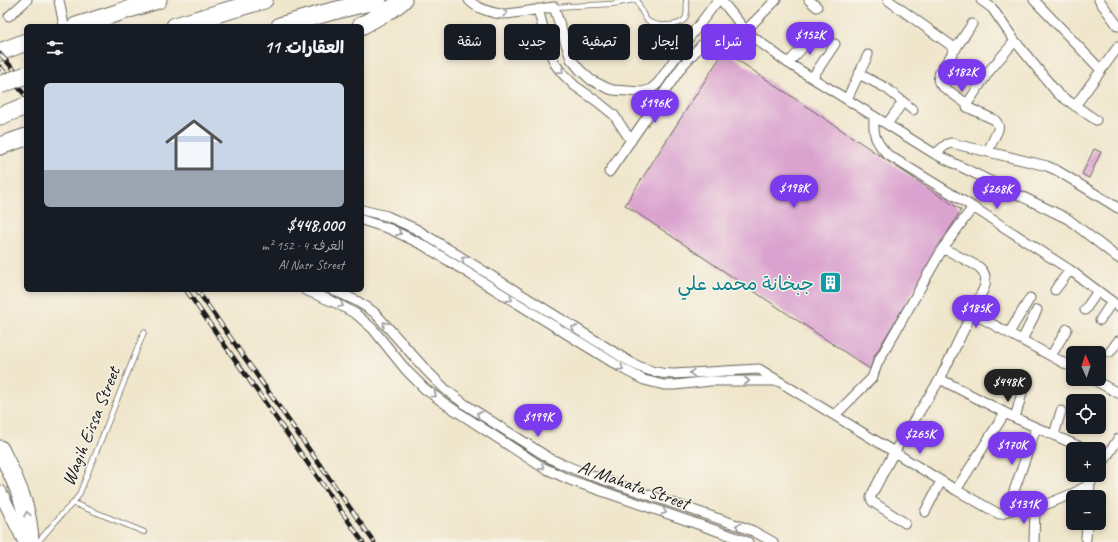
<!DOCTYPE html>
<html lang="ar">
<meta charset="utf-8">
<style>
body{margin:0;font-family:Caveat,"Playpen Sans Arabic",sans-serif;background:#242831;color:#f1f3f6;direction:rtl;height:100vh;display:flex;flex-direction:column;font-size:15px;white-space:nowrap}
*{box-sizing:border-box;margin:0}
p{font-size:13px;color:#9ea1a6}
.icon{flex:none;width:22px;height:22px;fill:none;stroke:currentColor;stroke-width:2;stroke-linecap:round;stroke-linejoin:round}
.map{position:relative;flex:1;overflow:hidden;direction:ltr}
.details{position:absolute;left:24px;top:24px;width:340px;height:268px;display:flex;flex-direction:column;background:#171b24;border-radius:6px;box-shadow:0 2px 6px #0003;direction:rtl}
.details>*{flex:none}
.banner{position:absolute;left:376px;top:24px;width:380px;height:36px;direction:rtl;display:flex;gap:8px}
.needle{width:26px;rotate:357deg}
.controls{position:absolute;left:1066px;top:346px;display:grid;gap:8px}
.controls a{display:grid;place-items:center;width:40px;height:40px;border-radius:6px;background:#171b24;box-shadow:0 2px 6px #0003;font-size:20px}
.price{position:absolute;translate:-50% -34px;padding:0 9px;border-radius:14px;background:#7c3aed;color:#fff;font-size:13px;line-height:26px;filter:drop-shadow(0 1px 2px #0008)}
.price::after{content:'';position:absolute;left:50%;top:24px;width:12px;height:9px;margin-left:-6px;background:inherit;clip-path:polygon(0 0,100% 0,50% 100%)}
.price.on{background:#222;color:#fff}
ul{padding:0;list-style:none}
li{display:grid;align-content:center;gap:8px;height:212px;padding:0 20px}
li+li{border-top:1px solid #363941}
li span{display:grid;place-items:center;height:124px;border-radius:6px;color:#555}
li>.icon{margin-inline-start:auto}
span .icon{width:72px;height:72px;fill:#fffc;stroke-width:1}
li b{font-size:17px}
h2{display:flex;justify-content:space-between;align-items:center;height:48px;padding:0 20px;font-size:17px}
.pill{padding:0 14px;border-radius:6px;background:#171b24;box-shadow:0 2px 6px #0003;font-size:14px;line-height:36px}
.pill.on{background:#7c3aed;color:#fff}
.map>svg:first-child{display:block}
.building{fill:#daa3cf}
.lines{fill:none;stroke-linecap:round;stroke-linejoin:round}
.service-casing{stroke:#66635a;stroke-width:6}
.minor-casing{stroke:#66635a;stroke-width:11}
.secondary-casing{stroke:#66635a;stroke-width:15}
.motorway-casing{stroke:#66635a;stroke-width:19}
.service{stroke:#fff;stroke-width:4.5}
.minor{stroke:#fff;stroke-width:9}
.secondary{stroke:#fff;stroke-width:13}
.motorway{stroke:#fff;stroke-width:17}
.rail-casing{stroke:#1c1c1c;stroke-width:4.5}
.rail{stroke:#f7f3e8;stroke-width:3;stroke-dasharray:9;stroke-linecap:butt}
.motorway-bridge-casing{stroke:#66635a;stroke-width:19;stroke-linecap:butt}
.motorway-bridge{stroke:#fff;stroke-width:17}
.oneway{stroke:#999}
.labels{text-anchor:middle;stroke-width:3;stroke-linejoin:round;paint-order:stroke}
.culture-label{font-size:19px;fill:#0d838f;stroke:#f7f3e8;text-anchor:end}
.street-label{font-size:19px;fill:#1c1c1c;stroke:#f7f3e8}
</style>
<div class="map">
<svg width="1118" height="542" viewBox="0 0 1118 542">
<rect width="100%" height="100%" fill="#f7f3e8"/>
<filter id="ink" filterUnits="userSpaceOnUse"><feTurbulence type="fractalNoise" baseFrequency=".025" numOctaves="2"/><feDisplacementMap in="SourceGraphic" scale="8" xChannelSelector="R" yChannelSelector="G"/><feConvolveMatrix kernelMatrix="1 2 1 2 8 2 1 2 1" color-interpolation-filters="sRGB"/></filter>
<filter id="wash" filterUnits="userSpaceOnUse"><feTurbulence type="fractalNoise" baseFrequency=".012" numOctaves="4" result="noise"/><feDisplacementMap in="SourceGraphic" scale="16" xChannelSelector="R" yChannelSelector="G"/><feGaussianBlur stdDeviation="0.9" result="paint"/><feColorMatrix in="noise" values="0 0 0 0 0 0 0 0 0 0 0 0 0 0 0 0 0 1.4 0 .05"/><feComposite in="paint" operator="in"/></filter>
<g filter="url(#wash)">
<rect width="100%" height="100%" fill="#f0e6cc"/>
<g id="blocks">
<path class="building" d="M724,51l237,159 -87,147 -4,12 -245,-164z
M1094,149l7,3 -12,26 -7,-4z"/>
</g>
</g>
<g filter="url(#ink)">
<use href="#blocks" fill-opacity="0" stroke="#66635a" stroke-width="1"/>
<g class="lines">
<defs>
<path id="service" d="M637,0c3,6 5,15 10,20 7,7 32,7 38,-1 3,-6 2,-13 1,-19
M554,7l58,-3 22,-4
M73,503l71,29
M38,542l24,-28 11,-11 6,-8 65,-163"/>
<path id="minor" d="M59,0l5,26
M469,0c6,8 25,14 35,14 17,-1 34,-5 50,-7l17,52 9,11 11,10 16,8 6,2 28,2 9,-2 8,-7 31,-45 29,-38
M721,0l21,26 3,5 43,32 147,91 133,65 50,39
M809,0l8,7
M888,0l68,49
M981,0l11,8 23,33 43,53 38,26
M1034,0l67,70
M1099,0l19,26
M538,9l11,41 6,14 7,9 13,13 23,16 16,13 17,26
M9,16l18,-16
M745,31l31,-31
M788,63l28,-29
M859,74l27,14 27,22
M812,78l23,-34
M847,99l21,-44
M967,104l-25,-18c-5,-4 -4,-8 -2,-14l32,-48
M1075,106l43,-59
M874,116c-1,20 1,25 14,39l85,52 97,63 48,36
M887,124l16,-22
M988,151l10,-21c1,-4 0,-6 -3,-10l-26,-12 -2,-1v-3l23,-34 25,-29
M935,154l12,-10 4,-1 96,23 11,5 60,37
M609,172l74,-107 24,-26 10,-5 12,-3 13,-5
M362,210l25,6 29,13 214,133c14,8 28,12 44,12l85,-5 197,121 43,24h3l5,-3 8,-2h20l39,-16 16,-9
M362,220l28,9 33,16 202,125 19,10 20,5h11l35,-4h68
M305,290l31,13 20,11 17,15 33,41 19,19 22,16 95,62 28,13 162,56 16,6
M332,290c16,6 29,12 43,23l51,57 19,19 21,16 83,53 13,6 25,10 153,52 13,5 20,11
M1055,290l15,-20
M1085,310l13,-19
M972,313l101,55
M1100,320l12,-18
M1009,333l21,-35
M1022,340l15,-30
M1110,352l8,-11
M1097,353l2,-3
M1051,356l16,-27
M940,379l75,39 70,31
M1092,379l26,14
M835,415l37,-37 6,-16 65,-114
M1015,418l7,-25
M1054,435l7,-24
M1099,469l19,-30
M956,490l49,-77
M1089,497l1,-13 5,-9
M1007,511l29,-83
M925,512l16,-31
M905,523l-32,-21 -2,-3v-3l23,-44 46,-73 44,-91c3,-9 2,-15 -5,-21l-36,-19 30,-41
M1086,539l1,-16
M1034,542l1,-33"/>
<path id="secondary" d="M0,492l25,50"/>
<path id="motorway" d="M76,26l82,-26
M175,26l89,-26
M280,26l49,-14 49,-12
M361,26l32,-18 10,-8
M0,52l26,-10
M0,116l26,-10
M0,146l26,-9
M0,449c15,31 29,57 30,93"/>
</defs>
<use href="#service" class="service-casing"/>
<use href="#minor" class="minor-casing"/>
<use href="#secondary" class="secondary-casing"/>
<use href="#motorway" class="motorway-casing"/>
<use href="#service" class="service"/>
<use href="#minor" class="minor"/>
<use href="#secondary" class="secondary"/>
<use href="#motorway" class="motorway"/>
<defs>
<path id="rail" d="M0,54l26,29
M0,67l26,29
M186,290l177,252
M197,290l177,252"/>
</defs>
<use href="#rail" class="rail-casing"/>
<use href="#rail" class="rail"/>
<defs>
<path id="motorway-bridge" d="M0,85l26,-10"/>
</defs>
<use href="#motorway-bridge" class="motorway-bridge-casing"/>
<use href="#motorway-bridge" class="motorway-bridge"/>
</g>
<defs><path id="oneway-chevron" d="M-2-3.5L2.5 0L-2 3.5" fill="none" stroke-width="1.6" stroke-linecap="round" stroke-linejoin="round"/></defs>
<g class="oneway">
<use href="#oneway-chevron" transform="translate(505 13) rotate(-1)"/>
<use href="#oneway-chevron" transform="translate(561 71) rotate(49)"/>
<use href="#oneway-chevron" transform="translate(399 233) rotate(24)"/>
<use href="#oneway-chevron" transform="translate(464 259) rotate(-148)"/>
<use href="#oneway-chevron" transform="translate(510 299) rotate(32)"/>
<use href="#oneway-chevron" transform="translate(341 305) rotate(26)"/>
<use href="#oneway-chevron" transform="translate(385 324) rotate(-132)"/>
<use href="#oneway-chevron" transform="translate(574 328) rotate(-148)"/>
<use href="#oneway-chevron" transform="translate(621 368) rotate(32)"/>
<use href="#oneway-chevron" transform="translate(692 373) rotate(177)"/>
<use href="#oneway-chevron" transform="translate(747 381)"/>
<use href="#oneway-chevron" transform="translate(434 395) rotate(38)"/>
<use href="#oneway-chevron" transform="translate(479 414) rotate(-148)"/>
<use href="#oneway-chevron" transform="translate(542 467) rotate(29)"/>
<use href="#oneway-chevron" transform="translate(664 512) rotate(19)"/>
<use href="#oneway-chevron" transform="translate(27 514) rotate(-101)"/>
<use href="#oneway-chevron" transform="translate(738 526) rotate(-160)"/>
</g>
</g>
<defs>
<symbol id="building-square" viewBox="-11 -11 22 22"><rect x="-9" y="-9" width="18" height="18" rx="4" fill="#0f9aa8" stroke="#f7f3e8"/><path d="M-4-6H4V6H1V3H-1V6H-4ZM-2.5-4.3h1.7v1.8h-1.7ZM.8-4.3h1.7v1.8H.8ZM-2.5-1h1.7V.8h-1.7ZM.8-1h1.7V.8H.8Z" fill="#fff"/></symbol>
</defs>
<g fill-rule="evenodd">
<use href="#building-square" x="818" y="270" width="25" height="25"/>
</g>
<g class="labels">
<g class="culture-label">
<text x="814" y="290">جبخانة محمد علي</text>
</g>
<g class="street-label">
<text transform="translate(90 426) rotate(-68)" y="7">Wagih Eissa Street</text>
<text transform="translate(634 484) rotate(19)" y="7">Al Mahata Street</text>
</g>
</g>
</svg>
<div class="controls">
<a><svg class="needle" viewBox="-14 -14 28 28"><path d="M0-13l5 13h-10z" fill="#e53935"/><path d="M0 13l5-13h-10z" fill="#9ea1a6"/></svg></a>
<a><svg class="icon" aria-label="locate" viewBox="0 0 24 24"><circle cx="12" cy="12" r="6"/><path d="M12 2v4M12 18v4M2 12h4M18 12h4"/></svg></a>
<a>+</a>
<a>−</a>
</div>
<b class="price" style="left:810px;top:56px">$152K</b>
<b class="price" style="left:962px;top:93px">$182K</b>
<b class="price" style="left:655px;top:124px">$196K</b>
<b class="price" style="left:794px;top:209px">$198K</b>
<b class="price" style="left:997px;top:210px">$268K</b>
<b class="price" style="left:976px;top:329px">$185K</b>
<b class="price on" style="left:1008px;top:403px">$448K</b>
<b class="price" style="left:538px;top:438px">$199K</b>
<b class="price" style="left:920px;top:455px">$265K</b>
<b class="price" style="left:1012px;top:466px">$170K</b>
<b class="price" style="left:1024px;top:525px">$131K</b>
<div class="banner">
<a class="pill on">شراء</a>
<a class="pill">إيجار</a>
<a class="pill">تصفية</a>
<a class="pill">جديد</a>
<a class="pill">شقة</a>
</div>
<section class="details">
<h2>العقارات: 11<svg class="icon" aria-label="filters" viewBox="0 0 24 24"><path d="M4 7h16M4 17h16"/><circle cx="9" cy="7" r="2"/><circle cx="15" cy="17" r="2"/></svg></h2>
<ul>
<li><span style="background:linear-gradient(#c9d6e8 70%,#9aa5b1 0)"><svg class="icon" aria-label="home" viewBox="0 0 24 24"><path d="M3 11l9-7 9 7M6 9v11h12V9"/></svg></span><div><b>$448,000</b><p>الغرف: 4 · 152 m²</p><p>Al Nasr Street</p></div></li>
</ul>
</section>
</div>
